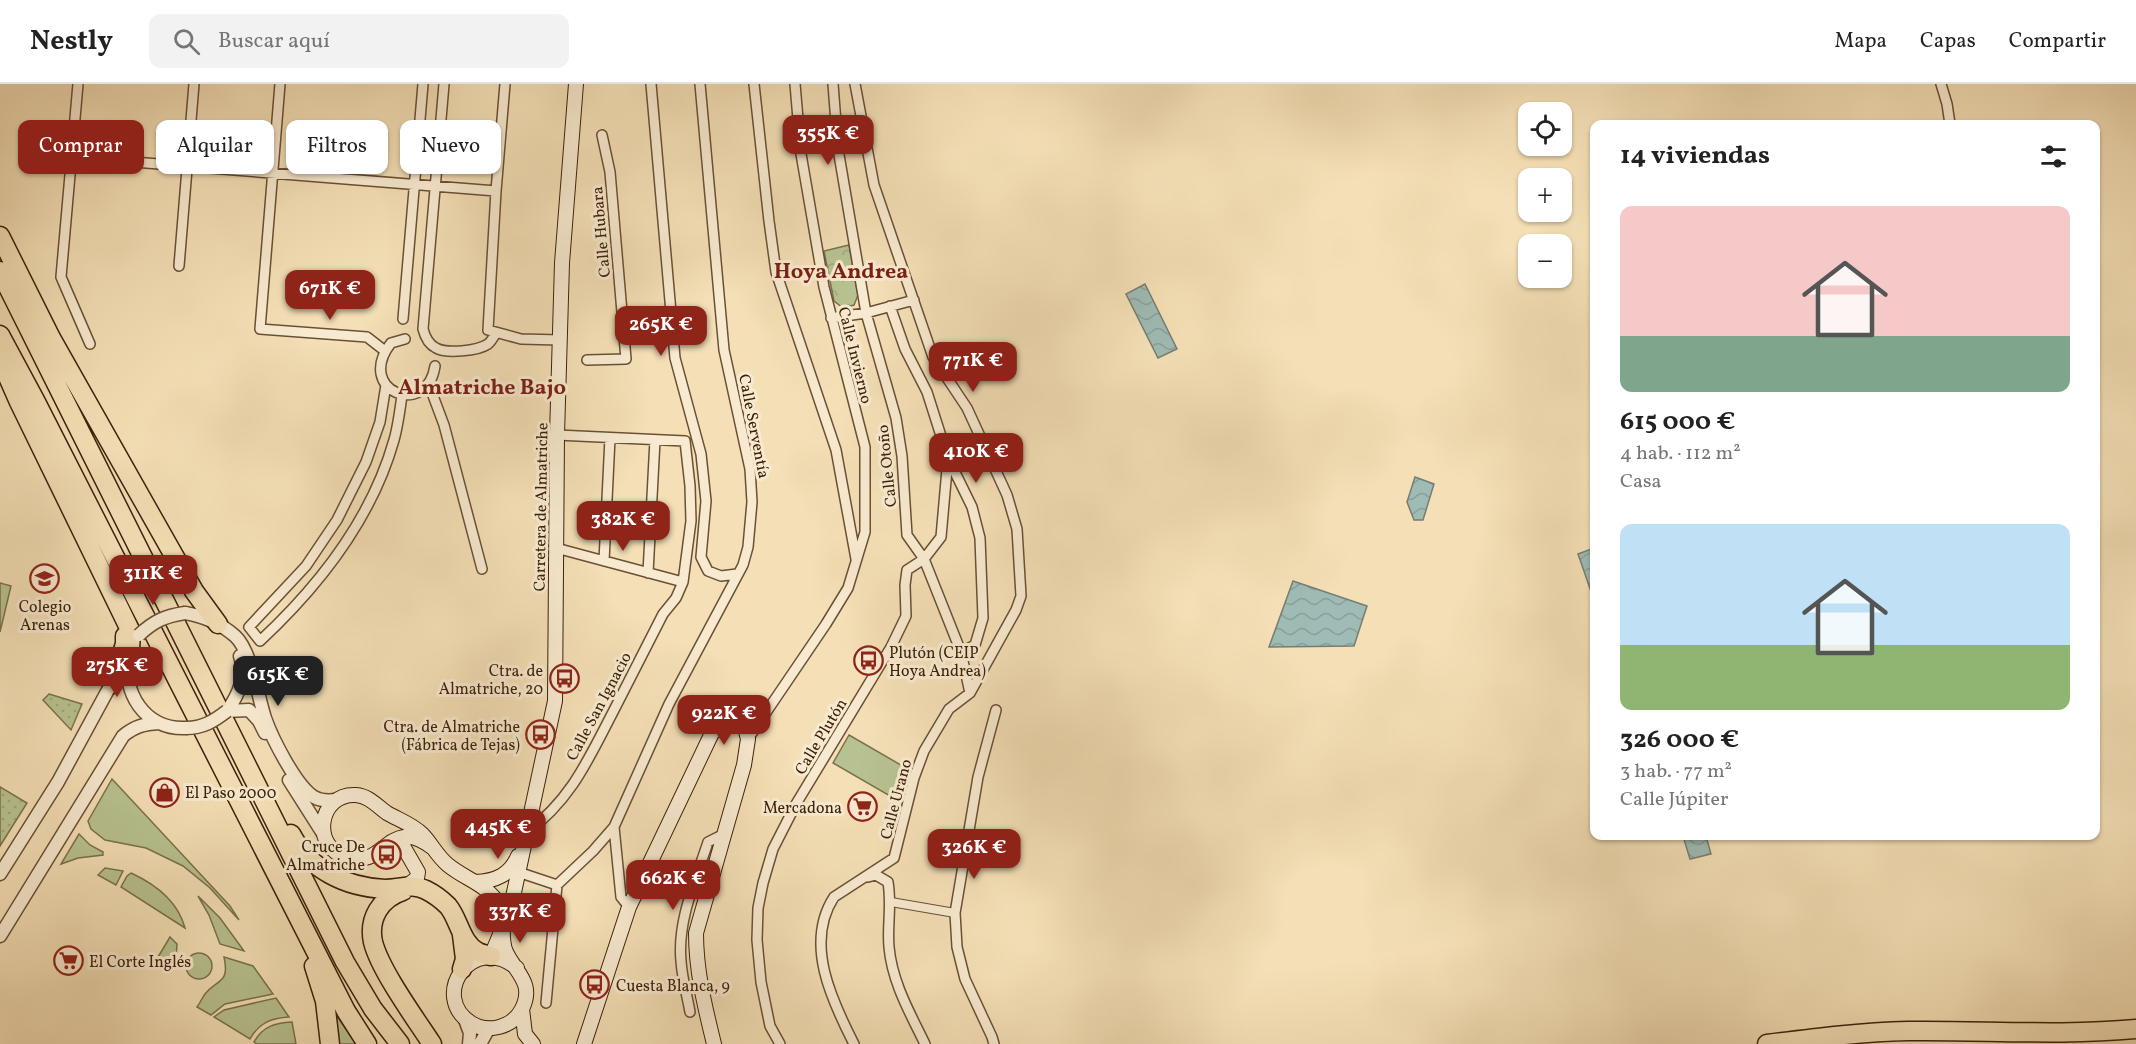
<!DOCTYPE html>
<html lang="es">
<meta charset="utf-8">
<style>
body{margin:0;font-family:Vollkorn,serif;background:#f2f2f2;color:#222;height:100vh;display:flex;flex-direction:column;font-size:22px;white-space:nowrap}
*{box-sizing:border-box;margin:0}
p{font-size:20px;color:#767676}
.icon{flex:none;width:33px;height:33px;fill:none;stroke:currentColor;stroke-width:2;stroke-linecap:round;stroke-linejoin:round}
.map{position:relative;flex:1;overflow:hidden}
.drawer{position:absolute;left:1590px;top:36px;width:510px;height:720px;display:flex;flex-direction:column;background:#fff;border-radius:12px;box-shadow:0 2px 4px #0004}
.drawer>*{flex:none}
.guide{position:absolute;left:18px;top:36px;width:570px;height:54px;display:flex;gap:12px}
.buttons{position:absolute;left:1518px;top:18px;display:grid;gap:12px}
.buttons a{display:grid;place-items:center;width:54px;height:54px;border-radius:12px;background:#fff;box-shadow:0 2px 4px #0004;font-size:30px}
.price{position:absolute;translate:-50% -51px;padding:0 14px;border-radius:12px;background:#8f2418;color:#fff;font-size:20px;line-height:39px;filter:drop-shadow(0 2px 3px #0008)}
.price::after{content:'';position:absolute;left:50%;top:36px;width:18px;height:14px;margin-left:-9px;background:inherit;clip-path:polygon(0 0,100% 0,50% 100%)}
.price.active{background:#222;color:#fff}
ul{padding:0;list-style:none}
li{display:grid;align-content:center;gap:12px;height:318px;padding:0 30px}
li span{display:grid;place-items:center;height:186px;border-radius:12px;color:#555}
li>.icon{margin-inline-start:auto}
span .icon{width:108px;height:108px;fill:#fffc;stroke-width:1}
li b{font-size:26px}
h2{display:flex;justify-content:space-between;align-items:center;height:72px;padding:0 30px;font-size:26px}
.chip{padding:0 21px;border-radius:12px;background:#fff;box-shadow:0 2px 4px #0004;font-size:21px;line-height:54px}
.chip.active{background:#8f2418;color:#fff}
header{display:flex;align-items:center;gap:36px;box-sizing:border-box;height:84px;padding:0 30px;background:#fff;border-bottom:2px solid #e0e0e0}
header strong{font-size:28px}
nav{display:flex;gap:33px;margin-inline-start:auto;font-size:21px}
.search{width:420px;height:54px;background:#f2f2f2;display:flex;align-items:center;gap:15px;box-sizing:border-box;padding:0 21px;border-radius:12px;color:#767676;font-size:22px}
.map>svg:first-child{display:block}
.grass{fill:url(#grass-dots);stroke:#7a724d;stroke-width:1.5}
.park{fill:url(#park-crowns);stroke:#7a724d;stroke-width:1.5}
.garden{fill:#b8c291;stroke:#7a724d;stroke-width:1.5}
.water{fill:url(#water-waves);stroke:#777d70;stroke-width:1.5}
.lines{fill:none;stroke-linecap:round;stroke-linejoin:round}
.pedestrian-casing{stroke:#6a5034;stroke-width:10}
.minor-casing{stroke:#6a5034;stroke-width:12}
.tertiary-casing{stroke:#6a5034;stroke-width:15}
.secondary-casing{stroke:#3c2109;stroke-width:16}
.motorway-casing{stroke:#3c2109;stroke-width:21}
.pedestrian{stroke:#f8ead0;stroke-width:8}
.minor{stroke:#f8ead0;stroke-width:9}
.tertiary{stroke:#f8ead0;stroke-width:12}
.secondary{stroke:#f8ead0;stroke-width:14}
.motorway{stroke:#f4dfb6;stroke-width:18}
.tertiary-bridge-casing{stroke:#6a5034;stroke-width:15;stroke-linecap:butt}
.tertiary-bridge{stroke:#f8ead0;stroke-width:12}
.labels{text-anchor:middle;stroke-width:6;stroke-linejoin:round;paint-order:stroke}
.street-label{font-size:16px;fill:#3c2109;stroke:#f8ead0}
.poi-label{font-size:16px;fill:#3c2109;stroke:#f8ead0;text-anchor:start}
.district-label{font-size:22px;font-weight:bold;fill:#7a1f14;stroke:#f8ead0}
</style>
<header>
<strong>Nestly</strong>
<div class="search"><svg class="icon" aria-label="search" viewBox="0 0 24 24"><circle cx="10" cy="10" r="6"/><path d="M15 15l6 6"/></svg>Buscar aquí</div>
<nav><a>Mapa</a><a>Capas</a><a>Compartir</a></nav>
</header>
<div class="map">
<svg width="2136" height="960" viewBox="0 0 2136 960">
<defs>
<pattern id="grass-dots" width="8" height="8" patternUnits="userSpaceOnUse" patternTransform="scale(1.5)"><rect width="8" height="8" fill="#b8c291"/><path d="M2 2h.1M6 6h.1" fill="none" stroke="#9fa67c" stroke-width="1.8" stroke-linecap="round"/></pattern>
<pattern id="park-crowns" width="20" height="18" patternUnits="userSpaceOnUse" patternTransform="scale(1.5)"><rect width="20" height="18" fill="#b8c291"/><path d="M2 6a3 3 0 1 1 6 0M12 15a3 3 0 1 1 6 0" fill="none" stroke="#9fa67c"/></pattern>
<pattern id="water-waves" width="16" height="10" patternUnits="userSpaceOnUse" patternTransform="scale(1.5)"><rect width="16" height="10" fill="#9ebbb5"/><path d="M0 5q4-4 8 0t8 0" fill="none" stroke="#89a09a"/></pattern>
</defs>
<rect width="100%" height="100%" fill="#f4dfb6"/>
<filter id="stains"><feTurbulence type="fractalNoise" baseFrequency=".00333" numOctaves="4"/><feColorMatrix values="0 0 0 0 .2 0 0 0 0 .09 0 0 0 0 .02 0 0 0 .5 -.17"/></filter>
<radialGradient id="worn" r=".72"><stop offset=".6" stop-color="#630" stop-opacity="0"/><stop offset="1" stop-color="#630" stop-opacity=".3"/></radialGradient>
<path class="grass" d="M49,610l33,10 -11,26 -28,-30z
M0,703l27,16 -27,43z"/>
<path class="park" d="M849,161l9,50 -4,10 -11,3 -9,-7 -10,-50z"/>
<path class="garden" d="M0,499l11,3 -11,46z
M849,651l57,33 -16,28 -57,-33z
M112,695l118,127 9,14 -29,-32 -27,-22 -37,-18 -41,-8 -14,-11 -3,-8z
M79,750l11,11 13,7v3l-25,3 -17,6z
M105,784l18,3 -7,14 -18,-10z
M131,789c24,11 47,29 54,55l-64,-41 6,-11z
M198,812l22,22 24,33 -24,-7 -11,-29z
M170,853l7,7 -1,14 -7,6 -14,-2z
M186 882a13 13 0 1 1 26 0a13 13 0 1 1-26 0Z
M224,873l29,9 20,28 -48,10 -14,11 -14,-8c3,-4 5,-9 8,-13 12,-15 25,-10 19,-37z
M276,914l13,19c-18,1 -30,6 -39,22l-36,-22 10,-7z
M330,922l26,38h-21z
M292,938l4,22h-39l-3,-2c9,-16 21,-19 38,-20z"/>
<path class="water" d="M1145,200l32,65 -19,9 -32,-64z
M1415,393l19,7 -11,36h-9l-7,-18z
M1594,464v52l-16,-46z
M1293,497l74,25 -13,40 -85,1z
M1683,752h23l5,18 -21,5z"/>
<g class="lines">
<defs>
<path id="pedestrian" d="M891,818l64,11"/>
<path id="minor" d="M78,0l-17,193 29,67
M280,0l-20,245 107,8 18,14
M444,0l-21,245c2,8 5,15 13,19 10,6 42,3 52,-4 3,-2 6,-8 8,-11
M505,0l-9,107 -8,139 33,9 39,1
M651,0l24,274 26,96 5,47 -5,56 7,14 13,5 16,-2
M754,0l15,137 7,51 60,178 20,109
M833,0l5,65 28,164 30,105 6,38 5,79 17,24 37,93 9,41
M1941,0l6,20 3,20
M71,73l425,34
M179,182l15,-182
M890,222l15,43 22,43 21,66 24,49 8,31 3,80 -8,27 -14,7
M831,234l35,-5 48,-13
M403,235l20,-235
M405,255l-14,4c-37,48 36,76 44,23
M587,276l39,-1 -16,-187 -8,-37
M386,301l-6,37 -14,40 -29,58 -31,46 -57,61 11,14c58,-54 112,-123 134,-201 4,-14 6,-30 8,-45
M429,301l15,40 38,144
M556,464l127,34
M604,477l6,-123
M648,489l7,-133
M748,655l78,-115 22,-36 17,-56v-85l-41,-160 -23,-133 -6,-70
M526,749c45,-33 62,-73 87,-121 17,-33 34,-66 50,-98l13,-16 7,-16 8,-61 -1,-35 -5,-45 -128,-6
M518,788l39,13
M868,793l8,-2 12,7c4,24 -1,43 1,65 3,35 21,66 36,97
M557,801l36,-34 21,-24
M629,823l-8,-10 -7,-70 55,-123 74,-139 5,-18 4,-45 -2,-33 -26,-119 -24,-266
M546,919l11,-118
M690,928c-3,-17 -8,-34 -9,-51 -4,-40 15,-82 27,-119l16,-8
M780,960l-10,-18 -9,-44 -4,-42 1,-32 5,-25 10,-34 23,-45 95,-157 15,-31 -1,-31 2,-15 17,-11 17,-22 7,-79
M854,960c-22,-43 -50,-101 -20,-147l60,-39 20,-80 10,-27 25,-42 21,-16 46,-83 5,-14 -4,-67 -10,-34 -40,-87 -34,-51 -59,-172 -19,-101
M994,960l-2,-7 -27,-58 -8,-32 -2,-34 23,-136 18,-67"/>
<path id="tertiary" d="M185,529c19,3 35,10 50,23 16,14 23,61 30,82 7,20 31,68 49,79 7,4 15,4 22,3
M129,571c-8,37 16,75 57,73
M227,627l22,-1 10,11 6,12
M227,627c12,-17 20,-35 13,-55
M289,696l33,52
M0,790l58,-92 57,-105
M0,852l123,-200c12,-10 21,-12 36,-13
M464,933l6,16 -1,11
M480,960l9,-16"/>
<path id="secondary" d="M391,758l12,4 15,26 -1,6 -10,8
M433,764c-43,-34 -47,20 -85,10 -38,-10 -30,-65 8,-63 13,1 21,11 31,18 12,7 25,11 35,21 9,9 15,22 26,31 17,14 38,19 50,38 9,15 1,34 8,49 9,20 29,31 16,57 -9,18 -34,25 -51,14 -42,-27 1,-91 46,-55
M475,798c21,-1 35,-7 43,-26
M491,872l13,-31 9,-28 42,-196 2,-266 5,-172 14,-179
M522,925l3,25 8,10
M584,960l45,-137 83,-174 12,-9 12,-1 9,5 3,11 -4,26 -48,168c0,39 9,74 18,111"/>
<path id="motorway" d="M0,152l51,102 143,253 24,33
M0,187l345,691 28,47 27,35
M0,251l36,67 310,609 21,33
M0,275l19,43 112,230 -1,18
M112,600l13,-40v-8
M291,750c19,36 54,53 94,55 15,0 27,-6 41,1 8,4 16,10 22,16 11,13 13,37 30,46 4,2 9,3 13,4
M403,807c-22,7 -35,27 -30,51 7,28 42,76 59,102
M462,851l3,24 -3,10
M314,882l11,35 5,43
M1767,960c47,-6 94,-12 141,-13 76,-1 152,5 228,-2"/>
</defs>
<use href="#pedestrian" class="pedestrian-casing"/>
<use href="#minor" class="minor-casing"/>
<use href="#tertiary" class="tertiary-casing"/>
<use href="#secondary" class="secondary-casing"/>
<use href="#motorway" class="motorway-casing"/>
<use href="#pedestrian" class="pedestrian"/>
<use href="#minor" class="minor"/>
<use href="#tertiary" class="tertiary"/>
<use href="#secondary" class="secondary"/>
<use href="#motorway" class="motorway"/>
<defs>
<path id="tertiary-bridge" d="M139,551c15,-14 26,-19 46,-22
M186,644c17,0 28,-7 41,-17"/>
</defs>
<use href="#tertiary-bridge" class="tertiary-bridge-casing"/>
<use href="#tertiary-bridge" class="tertiary-bridge"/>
</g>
<defs>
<symbol id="school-ring" viewBox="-11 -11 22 22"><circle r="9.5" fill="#f8ead0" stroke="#8f2418" stroke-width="1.5"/><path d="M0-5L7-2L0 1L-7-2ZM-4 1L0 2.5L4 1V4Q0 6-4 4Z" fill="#8f2418"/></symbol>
<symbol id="bus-ring" viewBox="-11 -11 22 22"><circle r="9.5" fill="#f8ead0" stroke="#8f2418" stroke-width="1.5"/><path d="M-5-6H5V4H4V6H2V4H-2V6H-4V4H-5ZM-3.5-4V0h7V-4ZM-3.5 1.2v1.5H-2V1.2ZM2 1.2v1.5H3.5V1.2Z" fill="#8f2418"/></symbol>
<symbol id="shop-ring" viewBox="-11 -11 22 22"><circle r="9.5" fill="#f8ead0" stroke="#8f2418" stroke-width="1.5"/><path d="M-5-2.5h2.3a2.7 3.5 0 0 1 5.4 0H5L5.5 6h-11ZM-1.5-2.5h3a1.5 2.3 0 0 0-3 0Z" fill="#8f2418"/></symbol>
<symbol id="supermarket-ring" viewBox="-11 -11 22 22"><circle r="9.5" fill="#f8ead0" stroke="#8f2418" stroke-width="1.5"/><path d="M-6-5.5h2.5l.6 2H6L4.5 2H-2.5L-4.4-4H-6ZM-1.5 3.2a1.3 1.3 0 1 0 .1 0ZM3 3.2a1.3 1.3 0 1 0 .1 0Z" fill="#8f2418"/></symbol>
</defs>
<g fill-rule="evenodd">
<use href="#school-ring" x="28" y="478" width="33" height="33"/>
<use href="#bus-ring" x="852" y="560" width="33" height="33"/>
<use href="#bus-ring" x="548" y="578" width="33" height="33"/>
<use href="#bus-ring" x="524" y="634" width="33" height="33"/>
<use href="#shop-ring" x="148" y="692" width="33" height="33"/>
<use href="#supermarket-ring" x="846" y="706" width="33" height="33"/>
<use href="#bus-ring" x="370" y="754" width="33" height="33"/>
<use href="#supermarket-ring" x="52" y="860" width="33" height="33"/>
<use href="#bus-ring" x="578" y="884" width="33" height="33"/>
</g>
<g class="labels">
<g class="street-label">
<text transform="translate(600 148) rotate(-95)" y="6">Calle Hubara</text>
<text transform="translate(856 271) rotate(76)" y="6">Calle Invierno</text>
<text transform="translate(755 342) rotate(79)" y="6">Calle Serventía</text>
<text transform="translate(886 382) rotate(-96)" y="6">Calle Otoño</text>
<text transform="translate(540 423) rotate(-89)" y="6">Carretera de Almatriche</text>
<text transform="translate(598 622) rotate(-62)" y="6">Calle San Ignacio</text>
<text transform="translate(820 652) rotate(-59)" y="6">Calle Plutón</text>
<text transform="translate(895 715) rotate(-75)" y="6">Calle Urano</text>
</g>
<g class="poi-label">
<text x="45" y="528" text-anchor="middle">Colegio<tspan x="45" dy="18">Arenas</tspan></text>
<text x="889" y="574">Plutón (CEIP<tspan x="889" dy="18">Hoya Andrea)</tspan></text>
<text x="543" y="592" text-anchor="end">Ctra. de<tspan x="543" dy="18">Almatriche, 20</tspan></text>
<text x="520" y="648" text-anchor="end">Ctra. de Almatriche<tspan x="520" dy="18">(Fábrica de Tejas)</tspan></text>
<text x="185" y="714">El Paso 2000</text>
<text x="842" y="729" text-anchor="end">Mercadona</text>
<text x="365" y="768" text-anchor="end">Cruce De<tspan x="365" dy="18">Almatriche</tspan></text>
<text x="89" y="883">El Corte Inglés</text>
<text x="616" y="907">Cuesta Blanca, 9</text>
</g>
<g class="district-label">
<text x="841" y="194">Hoya Andrea</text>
<text x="482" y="310">Almatriche Bajo</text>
</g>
</g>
<rect width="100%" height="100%" filter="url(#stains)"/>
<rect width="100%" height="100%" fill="url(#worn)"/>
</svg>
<div class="buttons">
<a><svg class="icon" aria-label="locate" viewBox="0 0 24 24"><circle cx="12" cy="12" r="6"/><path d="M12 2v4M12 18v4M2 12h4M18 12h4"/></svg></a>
<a>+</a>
<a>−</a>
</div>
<b class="price" style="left:828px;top:82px">355K €</b>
<b class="price" style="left:330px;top:237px">671K €</b>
<b class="price" style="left:661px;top:273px">265K €</b>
<b class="price" style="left:973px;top:309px">771K €</b>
<b class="price" style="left:976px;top:400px">410K €</b>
<b class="price" style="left:623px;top:468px">382K €</b>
<b class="price" style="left:153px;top:522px">311K €</b>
<b class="price" style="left:117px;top:614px">275K €</b>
<b class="price active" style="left:278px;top:623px">615K €</b>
<b class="price" style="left:724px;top:662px">922K €</b>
<b class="price" style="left:498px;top:776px">445K €</b>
<b class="price" style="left:974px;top:796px">326K €</b>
<b class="price" style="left:673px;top:827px">662K €</b>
<b class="price" style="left:520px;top:860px">337K €</b>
<div class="guide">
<a class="chip active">Comprar</a>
<a class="chip">Alquilar</a>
<a class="chip">Filtros</a>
<a class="chip">Nuevo</a>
</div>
<section class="drawer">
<h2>14 viviendas<svg class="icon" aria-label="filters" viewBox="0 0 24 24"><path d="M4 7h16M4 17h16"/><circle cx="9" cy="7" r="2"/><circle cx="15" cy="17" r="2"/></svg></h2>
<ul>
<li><span style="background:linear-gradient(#f6c9c9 70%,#7fa58c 0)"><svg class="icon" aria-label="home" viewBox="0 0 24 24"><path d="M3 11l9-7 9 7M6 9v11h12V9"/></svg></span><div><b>615 000 €</b><p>4 hab. · 112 m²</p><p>Casa</p></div></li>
<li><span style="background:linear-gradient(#bfe0f5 65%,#8fb573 0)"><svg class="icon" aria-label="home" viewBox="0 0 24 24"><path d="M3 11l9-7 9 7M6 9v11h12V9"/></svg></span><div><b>326 000 €</b><p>3 hab. · 77 m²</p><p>Calle Júpiter</p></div></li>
</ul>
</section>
</div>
